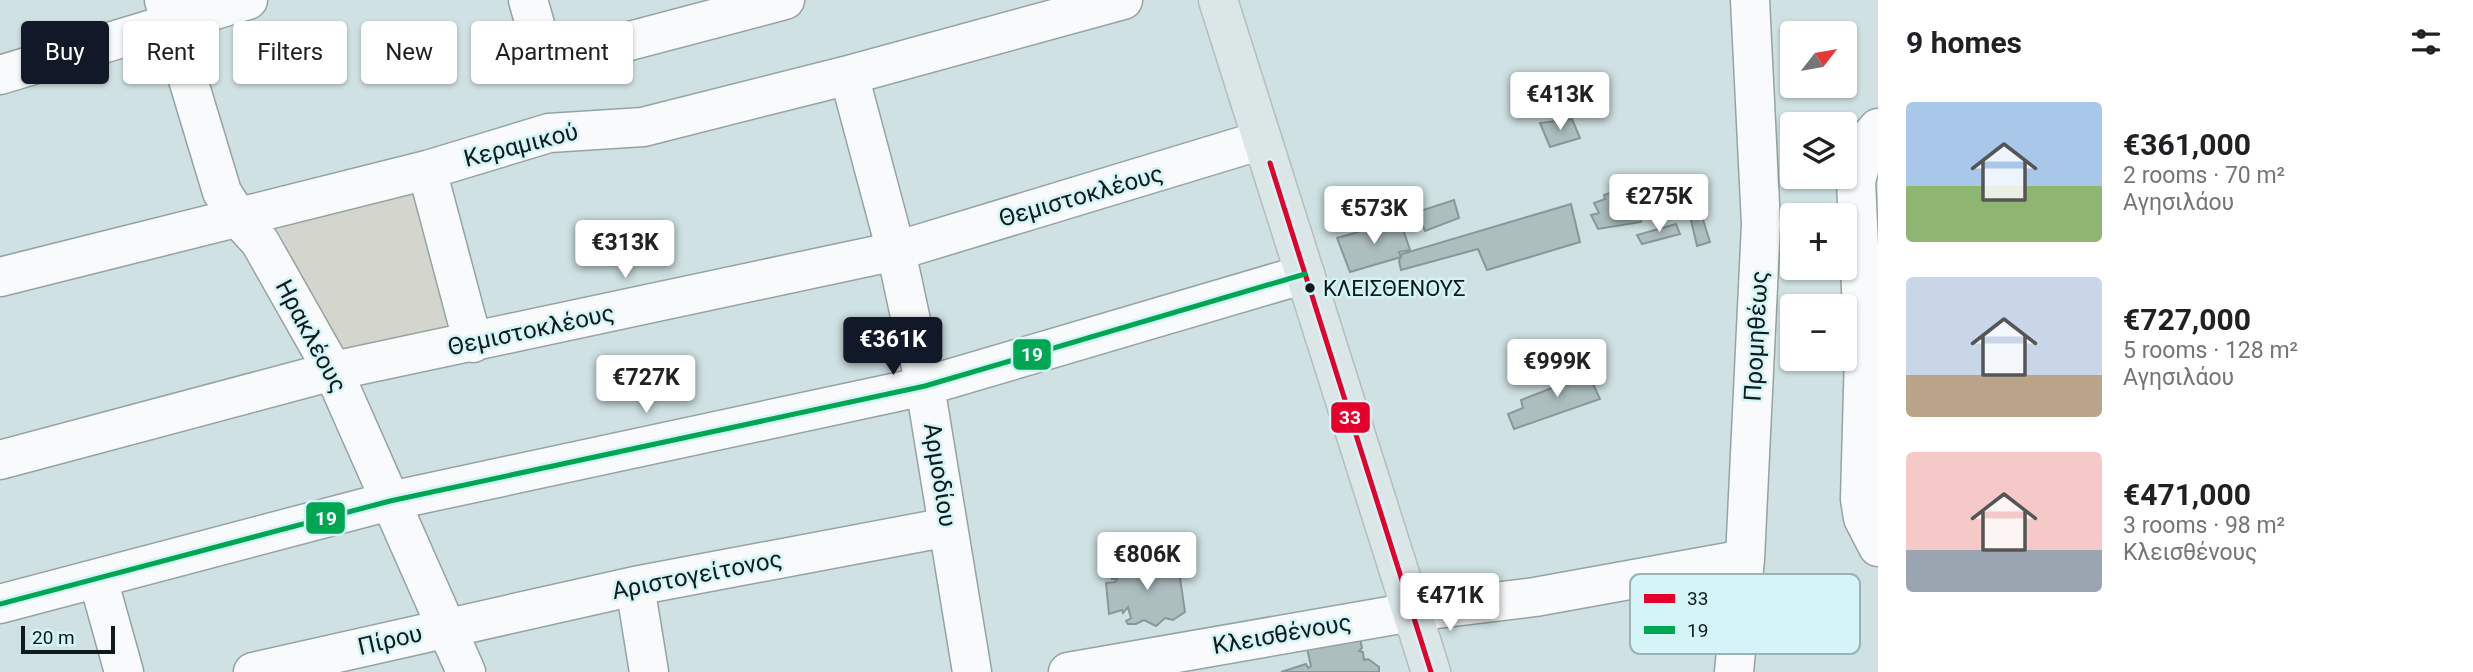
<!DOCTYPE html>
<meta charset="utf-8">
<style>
body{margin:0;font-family:Roboto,sans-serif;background:#f6f6f6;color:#202124;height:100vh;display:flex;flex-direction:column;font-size:26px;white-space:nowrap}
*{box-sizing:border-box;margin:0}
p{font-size:23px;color:#757577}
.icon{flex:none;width:38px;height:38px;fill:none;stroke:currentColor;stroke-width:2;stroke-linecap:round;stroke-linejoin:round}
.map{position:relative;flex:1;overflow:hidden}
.sheet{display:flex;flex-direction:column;background:#fff;width:595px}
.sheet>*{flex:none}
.top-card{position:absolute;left:21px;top:21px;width:665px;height:63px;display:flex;gap:14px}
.needle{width:46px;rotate:59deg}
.fabs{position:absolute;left:1780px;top:21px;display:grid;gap:14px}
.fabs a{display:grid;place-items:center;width:77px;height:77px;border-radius:7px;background:#fff;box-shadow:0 2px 5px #0004;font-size:35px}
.scale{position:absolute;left:21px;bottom:18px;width:94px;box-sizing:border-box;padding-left:7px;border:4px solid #0e1a1b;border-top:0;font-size:19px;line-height:24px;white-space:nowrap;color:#0e1a1b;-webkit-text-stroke:5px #d4f4f8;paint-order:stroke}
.price{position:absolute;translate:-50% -60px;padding:0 16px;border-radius:7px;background:#fff;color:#222;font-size:23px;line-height:46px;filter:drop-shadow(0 2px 4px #0008)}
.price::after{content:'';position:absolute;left:50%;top:42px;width:21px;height:16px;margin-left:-10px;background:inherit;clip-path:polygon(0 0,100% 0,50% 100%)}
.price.selected{background:#111827;color:#fff}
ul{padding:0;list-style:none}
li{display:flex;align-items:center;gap:21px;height:175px;padding:0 28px}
li span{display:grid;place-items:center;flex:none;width:196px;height:140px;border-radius:7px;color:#555}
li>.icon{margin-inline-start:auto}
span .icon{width:84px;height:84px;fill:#fffc;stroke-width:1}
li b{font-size:30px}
h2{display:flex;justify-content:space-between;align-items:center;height:84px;padding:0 28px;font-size:30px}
.chip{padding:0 24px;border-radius:7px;background:#fff;box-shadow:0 2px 5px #0004;font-size:24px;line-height:63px}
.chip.selected{background:#111827;color:#fff}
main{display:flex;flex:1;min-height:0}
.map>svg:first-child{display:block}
.green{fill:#d4d5cc}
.building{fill:#adbebf;stroke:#899798;stroke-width:2}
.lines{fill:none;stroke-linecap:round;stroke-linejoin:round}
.minor-casing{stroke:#95a3a4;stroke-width:41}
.major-casing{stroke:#b4bebe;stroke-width:41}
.minor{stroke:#f8fafb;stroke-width:38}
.major{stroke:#dbe6e6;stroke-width:38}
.bus-1-casing{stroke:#d4f4f8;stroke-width:10}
.bus-2-casing{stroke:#d4f4f8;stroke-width:10}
.bus-1{stroke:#e4002b;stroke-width:5}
.bus-2{stroke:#00a651;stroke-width:5}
.bus-dot{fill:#0e1a1b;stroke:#d4f4f8;stroke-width:2.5}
.labels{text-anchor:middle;stroke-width:5;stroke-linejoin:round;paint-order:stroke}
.bus-label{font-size:22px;fill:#0e1a1b;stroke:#d4f4f8;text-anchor:start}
.street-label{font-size:24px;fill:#0e1a1b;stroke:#d4f4f8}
.key{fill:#d4f4f8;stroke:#99b3b6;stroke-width:2}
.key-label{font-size:19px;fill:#0e1a1b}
.line-badge{stroke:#d4f4f8;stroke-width:2.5}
.badge-label{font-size:19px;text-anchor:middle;font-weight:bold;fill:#fff}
</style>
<main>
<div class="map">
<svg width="1878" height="672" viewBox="0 0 1878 672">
<rect width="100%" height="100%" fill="#cfe1e2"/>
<path class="green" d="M420,187l44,149 -123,26 -63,-133z"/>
<path class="building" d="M1572,119l8,19 -30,9 -10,-24z
M1654,179l2,11 8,-2 5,18 -29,8 1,8 -43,7 -7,-14 8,-2 -5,-10 11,-4 -1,-4z
M1454,200l5,18 -34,13 -8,-19z
M1571,204l9,38 -93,28 -9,-21 -77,21 -2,-9 3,-7z
M1701,213l9,29 -13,4 -7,-30z
M1400,220l10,30 -11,2 2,5 -51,15 -13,-34z
M1676,224l4,10 -38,10 -5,-9z
M1586,369l14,30 -86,30 -6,-15 15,-6 -2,-8 36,-14 -1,-6 2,-4z
M1177,557l8,55 -12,8 -8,-2 -9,8 -12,-6 -8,4h-8l-2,-3 5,-3 -3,-11 -5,6 -1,-3 -13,4 -3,-31 9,-1 6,-8 -3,-1 -2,6h-4l-2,-3 4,-2 -2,-5z
M1359,634l3,14 -3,3 4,1 1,8 4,-1 11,8v5h-98l25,-8 2,4 3,-2 -5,-22z"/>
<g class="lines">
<defs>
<path id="minor" d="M164,0l58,192 17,27 21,23 73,129 133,301
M528,0l18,63 239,-63
M0,75l248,-75
M849,75l47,176 29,135 47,286
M1878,128l-11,13 -11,40 8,173 -4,145 3,19 15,29
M427,170l46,173
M0,277l427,-107 122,-37 94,-6 206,-52 274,-75
M0,460l333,-89 563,-120 366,-111
M98,579l26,93
M635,586l14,86
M0,604l390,-103 535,-115 380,-112
M253,672l382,-86 313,-59
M1068,672l344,-60 123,-15 210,-38
M1734,672l11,-113 16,-335 -11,-224"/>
<path id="major" d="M1218,0l213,672"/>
</defs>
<use href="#minor" class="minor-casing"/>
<use href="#major" class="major-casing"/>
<use href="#minor" class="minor"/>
<use href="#major" class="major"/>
<defs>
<path id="bus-1" d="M1270,163l161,509"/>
<path id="bus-2" d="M0,604l390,-103 535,-115 380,-112"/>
</defs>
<use href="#bus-1" class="bus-1-casing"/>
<use href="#bus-2" class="bus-2-casing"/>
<use href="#bus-1" class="bus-1"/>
<use href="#bus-2" class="bus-2"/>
</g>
<circle class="bus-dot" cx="1310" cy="288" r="6"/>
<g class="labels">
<g class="bus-label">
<text x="1323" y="296">ΚΛΕΙΣΘΕΝΟΥΣ</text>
</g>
<g class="street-label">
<text transform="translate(521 145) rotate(-14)" y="8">Κεραμικού</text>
<text transform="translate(1081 196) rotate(-16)" y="8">Θεμιστοκλέους</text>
<text transform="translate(531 330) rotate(-12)" y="8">Θεμιστοκλέους</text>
<text transform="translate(311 336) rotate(62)" y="8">Ηρακλέους</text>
<text transform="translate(1756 336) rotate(-87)" y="8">Προμηθέως</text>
<text transform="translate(940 475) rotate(81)" y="8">Αρμοδίου</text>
<text transform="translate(697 575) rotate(-11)" y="8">Αριστογείτονος</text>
<text transform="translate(1282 634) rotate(-10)" y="8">Κλεισθένους</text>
<text transform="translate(390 640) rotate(-13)" y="8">Πίρου</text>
</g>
</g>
<rect x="1630" y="574" width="230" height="80" rx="10" class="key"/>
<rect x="1644" y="594" width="31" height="9" fill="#e4002b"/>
<rect x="1644" y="626" width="31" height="8" fill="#00a651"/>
<g class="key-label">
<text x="1687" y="605">33</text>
<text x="1687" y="637">19</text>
</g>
<g class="line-badge">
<rect x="1012" y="338" width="40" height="33" rx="7" fill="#00a651"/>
<rect x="1330" y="401" width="41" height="33" rx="7" fill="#e4002b"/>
<rect x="305" y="501" width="41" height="34" rx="7" fill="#00a651"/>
</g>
<g class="badge-label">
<text x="1032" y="361">19</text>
<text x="1350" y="424">33</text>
<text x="326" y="525">19</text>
</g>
</svg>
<div class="fabs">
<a><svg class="needle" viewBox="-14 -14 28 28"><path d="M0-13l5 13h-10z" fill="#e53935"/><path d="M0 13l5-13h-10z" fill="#757577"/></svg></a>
<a><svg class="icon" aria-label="layers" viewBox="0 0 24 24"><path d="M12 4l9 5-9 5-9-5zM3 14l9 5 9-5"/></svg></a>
<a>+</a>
<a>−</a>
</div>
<div class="scale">20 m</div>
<b class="price" style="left:1560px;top:132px">€413K</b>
<b class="price" style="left:1659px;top:234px">€275K</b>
<b class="price" style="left:1374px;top:246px">€573K</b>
<b class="price" style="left:625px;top:280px">€313K</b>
<b class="price selected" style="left:893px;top:377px">€361K</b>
<b class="price" style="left:1557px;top:399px">€999K</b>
<b class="price" style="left:646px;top:415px">€727K</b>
<b class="price" style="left:1147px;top:592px">€806K</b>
<b class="price" style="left:1450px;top:633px">€471K</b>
<div class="top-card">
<a class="chip selected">Buy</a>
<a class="chip">Rent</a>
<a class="chip">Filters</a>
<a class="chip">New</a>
<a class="chip">Apartment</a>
</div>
</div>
<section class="sheet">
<h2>9 homes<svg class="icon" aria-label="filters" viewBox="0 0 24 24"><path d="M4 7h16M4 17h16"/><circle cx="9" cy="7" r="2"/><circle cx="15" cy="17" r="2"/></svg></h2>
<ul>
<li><span style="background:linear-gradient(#a9c7e8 60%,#8fb573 0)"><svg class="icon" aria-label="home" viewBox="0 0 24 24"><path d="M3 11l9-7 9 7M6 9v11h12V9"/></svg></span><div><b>€361,000</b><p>2 rooms · 70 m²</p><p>Αγησιλάου</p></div></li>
<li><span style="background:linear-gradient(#c9d6e8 70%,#b9a48a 0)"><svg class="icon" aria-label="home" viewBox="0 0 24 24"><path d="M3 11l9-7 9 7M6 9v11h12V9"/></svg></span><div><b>€727,000</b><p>5 rooms · 128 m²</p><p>Αγησιλάου</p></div></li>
<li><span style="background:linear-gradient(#f6c9c9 70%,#9aa5b1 0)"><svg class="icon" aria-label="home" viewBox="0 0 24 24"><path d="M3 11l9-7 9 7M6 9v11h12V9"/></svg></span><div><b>€471,000</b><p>3 rooms · 98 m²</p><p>Κλεισθένους</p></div></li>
</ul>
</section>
</main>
